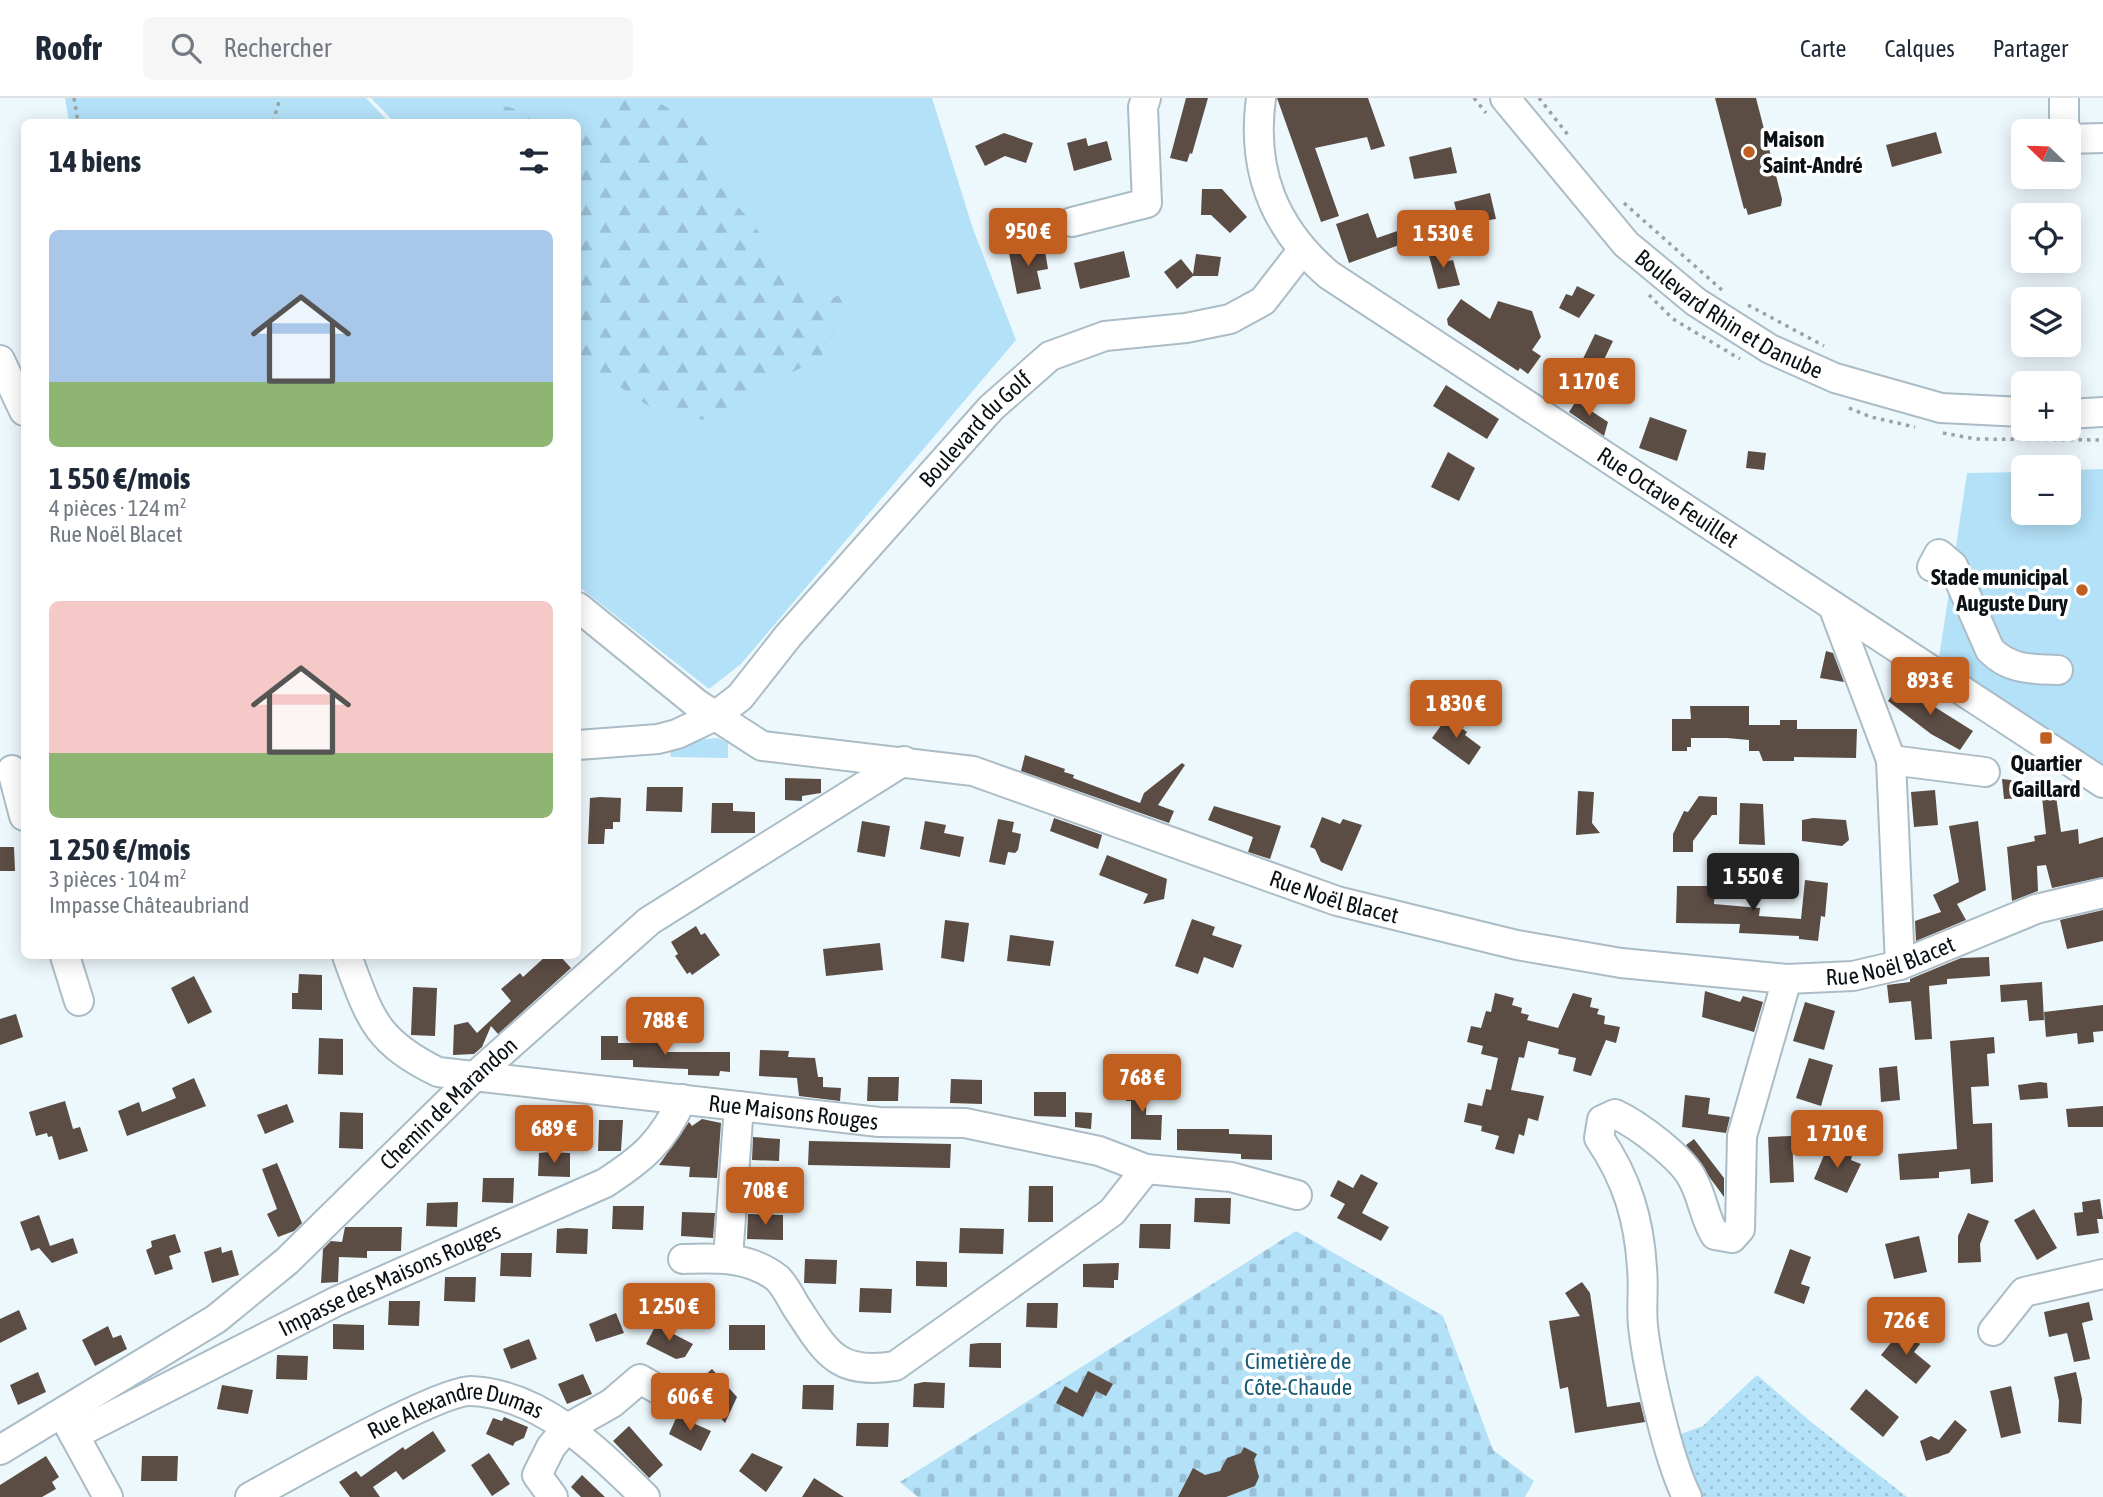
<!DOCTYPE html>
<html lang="fr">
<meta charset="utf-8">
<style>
body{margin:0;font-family:"Asap Condensed",sans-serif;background:#f6f6f7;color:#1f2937;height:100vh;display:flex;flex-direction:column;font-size:26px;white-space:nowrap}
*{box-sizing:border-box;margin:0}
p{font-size:23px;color:#747a83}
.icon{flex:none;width:38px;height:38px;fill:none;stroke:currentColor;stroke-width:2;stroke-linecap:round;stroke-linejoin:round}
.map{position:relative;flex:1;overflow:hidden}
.sheet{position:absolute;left:21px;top:21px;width:560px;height:840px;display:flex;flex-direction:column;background:#fff;border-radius:10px;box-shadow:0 4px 18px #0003}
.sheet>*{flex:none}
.needle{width:46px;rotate:293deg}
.tools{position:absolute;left:2011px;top:21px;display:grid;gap:14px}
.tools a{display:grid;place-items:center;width:70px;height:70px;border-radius:10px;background:#fff;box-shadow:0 4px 18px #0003;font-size:35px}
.price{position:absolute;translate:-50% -60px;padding:0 16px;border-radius:7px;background:#c05f1f;color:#fff;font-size:23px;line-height:46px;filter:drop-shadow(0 2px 4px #0008)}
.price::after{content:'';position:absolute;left:50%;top:42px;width:21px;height:16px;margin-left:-10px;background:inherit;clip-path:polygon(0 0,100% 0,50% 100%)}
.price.on{background:#222;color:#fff}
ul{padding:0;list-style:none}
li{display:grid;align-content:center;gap:14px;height:371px;padding:0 28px}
li span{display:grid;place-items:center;height:217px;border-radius:10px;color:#555}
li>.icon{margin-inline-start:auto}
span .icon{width:126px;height:126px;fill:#fffc;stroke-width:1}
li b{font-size:30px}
h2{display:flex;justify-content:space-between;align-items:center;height:84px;padding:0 28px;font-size:30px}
header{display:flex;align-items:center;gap:42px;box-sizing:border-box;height:98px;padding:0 35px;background:#fff;border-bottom:2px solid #e0e1e3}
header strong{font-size:33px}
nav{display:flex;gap:38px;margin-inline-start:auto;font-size:24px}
.search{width:490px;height:63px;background:#f6f6f7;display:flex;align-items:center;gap:18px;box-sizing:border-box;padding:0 24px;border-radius:10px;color:#747a83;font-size:26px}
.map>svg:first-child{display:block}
.green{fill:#b3e1f8}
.forest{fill:url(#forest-firs)}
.cemetery{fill:url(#cemetery-stones)}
.garden{fill:url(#garden-dots)}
.building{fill:#5b4c44}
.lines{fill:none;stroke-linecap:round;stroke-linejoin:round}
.minor-casing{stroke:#abbcc6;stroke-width:32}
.path{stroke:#99a2a6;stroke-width:3.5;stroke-dasharray:3.5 5;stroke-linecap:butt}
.minor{stroke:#fff;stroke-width:28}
.poi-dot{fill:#c05f1f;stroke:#fff;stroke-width:2.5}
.labels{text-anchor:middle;stroke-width:7;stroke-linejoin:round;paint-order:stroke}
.poi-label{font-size:23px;font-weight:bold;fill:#0b1114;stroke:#fff;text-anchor:start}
.street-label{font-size:23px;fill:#0b1114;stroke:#fff}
.park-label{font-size:23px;fill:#175974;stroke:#fff}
</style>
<header>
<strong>Roofr</strong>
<div class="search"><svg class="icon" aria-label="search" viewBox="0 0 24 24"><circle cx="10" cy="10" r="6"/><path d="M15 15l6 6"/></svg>Rechercher</div>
<nav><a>Carte</a><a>Calques</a><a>Partager</a></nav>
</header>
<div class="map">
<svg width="2103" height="1399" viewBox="0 0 2103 1399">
<defs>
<pattern id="forest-firs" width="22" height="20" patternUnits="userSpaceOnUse" patternTransform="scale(1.75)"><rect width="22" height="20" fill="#b3e1f8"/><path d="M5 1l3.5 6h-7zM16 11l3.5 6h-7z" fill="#99c0d4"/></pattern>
<pattern id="cemetery-stones" width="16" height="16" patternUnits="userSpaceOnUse" patternTransform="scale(1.75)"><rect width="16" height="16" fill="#b3e1f8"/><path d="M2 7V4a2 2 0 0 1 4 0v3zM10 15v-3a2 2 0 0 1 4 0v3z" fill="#99c0d4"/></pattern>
<pattern id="garden-dots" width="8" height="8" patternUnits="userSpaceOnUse" patternTransform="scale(1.75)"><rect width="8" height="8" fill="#b3e1f8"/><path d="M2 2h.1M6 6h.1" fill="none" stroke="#99c0d4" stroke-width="1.8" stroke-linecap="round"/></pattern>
</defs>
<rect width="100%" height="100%" fill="#edf8fd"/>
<path class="green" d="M65,0h301l23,24h-320z
M371,0h561l41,131 43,111 -275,324 -32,25 -131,-103v-464h-184z
M2103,371v297l-164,-108 28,-185 56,-1v41h45l1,-43z
M718,640l10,5v15l-57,-1 -1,-7 34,-11z"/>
<path class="forest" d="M612,0h35l51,23 31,74 68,84 27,23 31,-14 -33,68 -116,64 -47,-7 -81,-54v-234l11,3 22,-23z
M496,6l72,18h-78z"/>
<path class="cemetery" d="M1296,1133l147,85 50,134 41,31 -9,16h-607l-18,-15z"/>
<path class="garden" d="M1757,1277l54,47 96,75h-210l-19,-62 25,-9z"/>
<path class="building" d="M1186,0h22l-16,56 -2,-1 -3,9 -17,-4z
M1277,0h91l17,48 -14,4 -4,-13 -52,11 24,68 -18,6z
M1715,0h41l26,101 -1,7 -33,9 -2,-7 -2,1z
M1936,34l6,21 -50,14 -6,-22z
M1004,35l29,10 -7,20 -21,-7 -20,10 -10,-20z
M1086,40l2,8 19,-5 5,19 -38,11 -7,-28z
M1451,49l6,26 -43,6 -5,-22z
M1202,91h20l25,28 -17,16 -19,-18h-10z
M1490,95l6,26 -36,5 -6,-22z
M1368,115l9,25 35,-12 4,13 -67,24 -13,-39z
M1044,147l4,24 -11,2 4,18 -24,5 -8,-41z
M1444,150l4,13 5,-1 7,25 -22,4 -10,-37z
M1124,153l6,26 -50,12 -6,-26z
M1196,156l25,3 -3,19h-25l-16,13 -13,-17 17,-13 12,15z
M1577,188l18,9 -16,23 -20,-10 7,-14 6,2z
M1461,201l29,20 8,-18 34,10 9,26 -9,13 9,6 -13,18 -8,-6 -2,3 -70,-46 -1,-6z
M1595,236l18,7 -16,33 -17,-9z
M1446,287l53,34 -12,20 -54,-33z
M1576,303l32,21 -4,14 -35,-24z
M1650,319l37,13 -10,31 -38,-13z
M1748,353l18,2 -2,17 -18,-2z
M1448,354l27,16 -16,33 -28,-14z
M1826,553l7,2 11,29 -24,-4z
M1901,584l22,15 -1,2 51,32 -13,19 -29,-16 -43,-33z
M1690,608h59v19h31v-5h17v9h60l-1,29 -62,-1v4h-31l-4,-10h-10v-11l-22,-2h-36v9h-4v4h-15v-32h19z
M1450,615l13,10 -3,4 7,5 -2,3 16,12 -12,18 -37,-27z
M1025,657l40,14 -1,3 10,3 -1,3 67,25 4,-10 38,-30 3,2 -27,40 16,6 -5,12 -148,-52z
M785,680l36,1v14l-19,3v5l-17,-1z
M2002,681l74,8v8l-20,1 5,36 17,-3 1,15 24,-7v40l-51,11 -6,-23 -9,1 1,25 -26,10 -5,-54 28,-6 -1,-5 12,-2 -4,-37 -38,2z
M647,689h36l-1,25 -36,-1z
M1935,692l3,35 -24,2 -3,-35z
M1578,693l16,1 -2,31 8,10 -24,2z
M1699,698l18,1v18h-5l-19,26v11h-20v-18l11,-23 4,1z
M600,699l21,1 -1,24h-7v7h-8l-1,15h-16l2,-46z
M712,705h21v8l22,1v21h-44z
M1740,705l23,1 2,41 -26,-1z
M1214,708l67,20 -11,33 -22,-7 5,-15 -45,-17z
M1322,719l18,7 3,-5 19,6 -20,46 -21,-9 -6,-13 -5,-2z
M1054,720l48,17 -4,14 -48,-18z
M1813,720l33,2 3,20 -7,6 -40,-5v-21z
M998,721l16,3 -2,10 9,2 -3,16 -3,3 -7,-1 -3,13 -16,-3z
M862,723l28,5 -5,31 -28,-5z
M925,723l21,4 -2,8 20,4 -4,20 -40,-8z
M1978,723l8,69 -29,14 9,16 -50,21 -1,-20 26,-9 -8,-17 26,-13 -10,-56z
M0,749h14l1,24h-15z
M1107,757l60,24 -3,20 -21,5 5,-10 -49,-19z
M1805,782l23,3 -3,34 -4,-1 -3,25 -19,-2v-3l-60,-3 1,-9 -64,-1 1,-37h32l6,6 -1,12 46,4 -1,8 42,3z
M2103,812v31l-36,8 -7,-29z
M1192,821l23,8 -3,8 30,10 -9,23 -29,-11 -6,17 -23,-8z
M945,822l24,3 -5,39 -23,-4z
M696,828l5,9 4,-2 15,22 -28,20 -2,-3 -3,2 -12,-18 3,-2 -7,-12z
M1010,837l44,6 -4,25 -43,-5z
M880,845l3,27 -57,6 -3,-27z
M546,858h14l11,12 -73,66 -7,-8 -9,21 -8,7 -21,1 1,-30 14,-3 9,11 34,-32 -10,-12 19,-16 3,4z
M1989,859l1,19 -43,3v5l-18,2 3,53 -17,1 -4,-39 -22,2 -2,-18 23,-3v-3l51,-21z
M299,876l23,1v35l-30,-1v-16h6z
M194,878l18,36 -24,12 -17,-36z
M2042,884l2,38 -15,1 -2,-21 -26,2 -1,-17z
M413,889l24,1 -2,48 -24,-1z
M1705,893l35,11 3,-6 20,6 -9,30 -52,-15z
M1495,895l19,5 -2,7 10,3 -1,5 8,2 -2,5 31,8 15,-35 19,5 -2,9 9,2 -2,5 8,2 -1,8 16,3 -4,16 -10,-3 -15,36 -18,-5 3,-13 -18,-4 1,-5 -31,-8 -4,17 -5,-1 -8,33 33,6 -6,25 -10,-3 -4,18 -5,-2 -5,20 -19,-5 4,-13 -18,-5 1,-5 -18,-4 4,-19 14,3 4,-17 5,1 7,-32 -17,-4 2,-8 -16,-4 4,-16 10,2 5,-17 5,1z
M1805,904l30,9 -11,39 -31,-9z
M2103,907v26l-10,1 1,10 -16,2 -1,-11 -31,4 -2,-25z
M16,916l7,23 -23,8v-26z
M601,938h17v7h47v9h65v20l-10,-1 -1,5 -31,-1v-6l-55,-2v-7h-32z
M1994,939l1,16 -8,1 2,32 -18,1 2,37 19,-1 1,59 -22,2 -1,-15 -31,3v6l-39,2 -2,-26 59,-5 -7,-108z
M319,940l24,1v36l-25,-1z
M760,952l29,1 -1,6 27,1 3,19h5v10l18,1 -1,13 -41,-5 -2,-18 -38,-2z
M1809,960l24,7 -12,41 -25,-8z
M1897,968l3,34 -19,2 -2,-34z
M868,979h31l-1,24h-31z
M194,980l12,28 -79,30 -9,-25 21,-9 3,10 34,-14 -4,-10z
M951,981l31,1v24l-32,-1z
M1127,984l20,1 -1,32h16l-1,25 -30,-1v-38h-5z
M2040,984l7,1 1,15 -28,2 -2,-15z
M1034,994h32v25l-32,-1z
M1685,997l25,3 -2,16 22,3 -4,16 -44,-6z
M65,1003l8,28 7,-2 8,24 -29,9 -7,-24 -4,1 -1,-4 -11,3 -7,-24z
M287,1006l7,18 -29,12 -8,-19z
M2103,1008v21h-35l-2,-18z
M340,1014l23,1v36l-24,-1z
M1075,1014l17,1 -1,16 -16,-2z
M702,1021l19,4 -4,55 -28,-1 1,-10 -31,-2 30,-43 3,4z
M599,1022h24l-2,31h-23z
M1177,1031h52v5l43,1v25l-31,-1v-5l-64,-4z
M1792,1038l2,46 -24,1 -2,-46z
M753,1039l27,2 -1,22 -27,-1z
M1694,1041l30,39v19l-38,-52z
M809,1043l142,3 -1,24 -142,-3z
M1827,1050l25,8 -1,4 10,4 -14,29 -33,-14z
M549,1054l21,1v24l-32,-1 1,-23z
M277,1065l25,60 -8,8 -16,6 -11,-23 10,-5 -15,-40z
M1361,1076l17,9 -16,30 27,14 -8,14 -44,-23 8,-14 -15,-8 8,-16 15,8z
M483,1080h31l-1,25 -31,-1z
M1029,1088h24v36h-25z
M1195,1100h36l-1,26 -36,-2z
M2100,1101l3,20h-6l2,14 -22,3 -3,-23 9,-1 -1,-10z
M458,1104l-1,25 -31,-1 1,-23z
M613,1108h31l-1,24 -31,-1z
M2034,1111l23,39 -20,12 -23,-40z
M682,1114l33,1 -2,25 -32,-2z
M1968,1115l21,8 -9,23 1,18 -23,1v-27z
M748,1116l35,1v25l-36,-1z
M39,1117l11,31 23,-8 5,15 -26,10 -13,-15 -8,3 -11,-29z
M1140,1126h31l-1,25 -31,-1z
M345,1129h57l-1,24h-34v7l-28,-1 -1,25 -17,1 2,-34 8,-8 11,1z
M567,1130l21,1 -1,25 -31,-1 1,-24z
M960,1130l44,1 -1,25 -44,-1z
M175,1136l6,18 -12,4 4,13 -18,6 -9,-25 6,-3 -1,-6z
M1919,1138l8,36 -33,7 -9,-35z
M221,1149l1,6 10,-3 7,25 -27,8 -8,-31z
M1790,1151l21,8 -10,27 9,3 -6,17 -30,-11z
M501,1155h31l-1,24 -31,-1z
M805,1161l32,1 -1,24 -32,-1z
M916,1163l31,1v25l-31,-1z
M1119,1165l-1,17h-4v8l-31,-1v-23z
M445,1179h31l-1,25 -31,-1z
M1582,1184l8,11 17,114 33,-5 5,20 -70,11 -7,-46 -8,2 -11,-68 31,-5 -15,-23z
M860,1190l32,1 -1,24 -32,-1z
M389,1203h31l-1,25 -31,-1z
M2089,1204l4,18 -11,3 8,36 -16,3 -7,-29 -18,4 -5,-25z
M1027,1205h31l-1,25 -31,-1z
M19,1212l8,19 -27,14v-24z
M616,1215l8,20 -28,9 -7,-18z
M333,1226l31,1v25l-31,-1z
M656,1227l37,19 -8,13 -9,2 -30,-15z
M729,1227h36v25h-36z
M108,1228l5,12 8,-3 6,14 -32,17 -13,-26z
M1902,1231l18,15 -6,8 17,14 -15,18 -35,-29z
M529,1241l8,20 -26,10 -8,-20z
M980,1245h21v25l-32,-1 1,-23z
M277,1257l31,1 -1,24 -31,-1z
M712,1271l25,28 -12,26 -33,-36z
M1088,1273l25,13 -7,12 -10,-5 -13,26 -27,-14 9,-17 12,7z
M38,1274l8,20 -28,13 -8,-20z
M2076,1274l6,27 -1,25 -23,-2 1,-21 -5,-24z
M583,1276l9,20 -25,10 -9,-20z
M924,1284l21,1 -1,25 -31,-1 1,-23z
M222,1287l31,5 -5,24 -31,-5z
M803,1287h31l-1,25 -31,-1z
M2011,1288l10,47 -20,5 -11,-47z
M1866,1291l33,28 -16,20 -33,-28z
M677,1318l34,15 -10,20 -32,-17z
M504,1319l24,10 -4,11 -9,4 -2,4 -27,-12 7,-16 9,3z
M1955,1322l12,10 -18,23 -23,8 -6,-20 11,-5 8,4z
M857,1325h32l-1,24 -32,-1z
M629,1328l34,39 -14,13 -36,-37z
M433,1333l13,20 -43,29 -7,-9 -23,16 7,10h-30l-11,-15 17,-11 5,6 42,-30 2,3z
M1244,1349l13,7 -3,6 5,17 -4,9 -29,11h-48l15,-29 12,7 15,-4 7,-13 14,-5z
M489,1355l21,31 -18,12 -21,-31z
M752,1355l31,14 -17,25 -27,-21z
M46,1358l13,21 -7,5 4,7 -14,8h-42v-12z
M142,1358h36l-1,25h-36z
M582,1377l23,22h-24l-10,-10z
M814,1380l30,19h-42z"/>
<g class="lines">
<defs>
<g id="minor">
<path id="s1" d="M1261,0c-10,73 13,130 68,177l774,508"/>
<path id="s2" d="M1505,0l121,146 70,58 74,47 65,29 106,30 82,4"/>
<path d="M2064,0v33"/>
<path d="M2068,41l35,-1"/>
<path d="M1072,124l75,-19 -4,-96 3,-9"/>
<path d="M0,262l24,51"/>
<path d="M2068,316l35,-2"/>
<path d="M1932,469l7,-13 14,12 37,84c20,20 41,19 68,20"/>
<path d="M1833,508l58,154 9,205"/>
<path id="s3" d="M578,509l119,97 65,42 211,25 364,130 180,44 104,18 166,16 66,-3 47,-11 136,-56 67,-16"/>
<path id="s4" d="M578,647l80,-6 19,-5 38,-18 25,-19 48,-61 203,-228 59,-52 55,-20 81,-8 44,-9 33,-18 38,-49"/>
<path d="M1891,662l94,12"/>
<path d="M12,672l12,46"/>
<path d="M65,858l14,45"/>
<path id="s5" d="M347,858c23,62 28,85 91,116l441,50 86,1 134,28 47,18 85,8 66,18"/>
<path d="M728,1160l11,-152"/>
<path d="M683,1161c33,-1 66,-3 94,19 7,6 13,18 18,27 30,45 40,71 100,61l217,-154 34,-43"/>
<path d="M1993,1233l31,-39 79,-18"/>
<path d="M66,1322l42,77"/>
<path id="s6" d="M74,1337l263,-134 268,-118c37,-24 58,-41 77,-84"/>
<path id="s7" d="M0,1352l216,-131 71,-58 188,-185 174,-155 255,-160"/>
<path id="s8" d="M250,1399c36,-20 190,-107 221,-106 70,3 127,60 174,106"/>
<path d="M553,1399l-16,-22 14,-28 15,-18 46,-26 28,-24 19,11"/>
<path d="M1687,1399c-19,-38 -39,-127 -44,-171 -2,-19 1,-39 -1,-58 -3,-49 -15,-89 -43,-130l3,-18 13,-6c22,10 68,44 78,66 10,18 11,37 22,55l17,3 8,-9 2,-93 45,-157"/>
</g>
</defs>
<use href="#minor" class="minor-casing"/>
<path class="path" d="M74,0l4,24
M1474,0l12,15
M1539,0l29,37
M273,24l7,-24
M1624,105l99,88
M1649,197l24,24 67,40
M1748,207l76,41
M1849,310l22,9 44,10
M1943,335l33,6 127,1"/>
<use href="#minor" class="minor"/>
</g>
<g class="poi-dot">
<circle cx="1749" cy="54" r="7"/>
<circle cx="2082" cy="492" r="7"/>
<rect x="2039" y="633" width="14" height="14" rx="3.5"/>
</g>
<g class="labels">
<g class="poi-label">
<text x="1763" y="49">Maison<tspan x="1763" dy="26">Saint-André</tspan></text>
<text x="2068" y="487" text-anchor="end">Stade municipal<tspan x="2068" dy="26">Auguste Dury</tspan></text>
<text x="2046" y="673" text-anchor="middle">Quartier<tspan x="2046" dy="26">Gaillard</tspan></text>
</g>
<g class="street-label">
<text dy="8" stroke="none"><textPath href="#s2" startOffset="315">Boulevard Rhin et Danube</textPath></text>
<text dy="8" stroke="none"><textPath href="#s4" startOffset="530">Boulevard du Golf</textPath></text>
<text dy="8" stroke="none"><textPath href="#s1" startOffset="604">Rue Octave Feuillet</textPath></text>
<text dy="8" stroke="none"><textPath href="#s3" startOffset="826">Rue Noël Blacet</textPath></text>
<text dy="8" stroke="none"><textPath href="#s3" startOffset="1393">Rue Noël Blacet</textPath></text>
<text dy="8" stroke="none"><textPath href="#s7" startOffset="570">Chemin de Marandon</textPath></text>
<text dy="8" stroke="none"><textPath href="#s5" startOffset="511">Rue Maisons Rouges</textPath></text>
<text dy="8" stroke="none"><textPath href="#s6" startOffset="352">Impasse des Maisons Rouges</textPath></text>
<text dy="8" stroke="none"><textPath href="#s8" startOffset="228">Rue Alexandre Dumas</textPath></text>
</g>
<g class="park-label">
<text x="1298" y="1271">Cimetière de<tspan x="1298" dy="26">Côte-Chaude</tspan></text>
</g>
</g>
</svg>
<div class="tools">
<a><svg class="needle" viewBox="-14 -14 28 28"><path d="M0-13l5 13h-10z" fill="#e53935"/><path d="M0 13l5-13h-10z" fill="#747a83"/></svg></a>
<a><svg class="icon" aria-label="locate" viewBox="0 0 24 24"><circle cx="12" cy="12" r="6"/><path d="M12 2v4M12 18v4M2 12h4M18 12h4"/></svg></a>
<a><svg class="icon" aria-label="layers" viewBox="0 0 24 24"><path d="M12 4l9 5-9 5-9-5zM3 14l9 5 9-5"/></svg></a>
<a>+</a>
<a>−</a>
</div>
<b class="price" style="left:1028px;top:170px">950 €</b>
<b class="price" style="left:1443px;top:172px">1 530 €</b>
<b class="price" style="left:1589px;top:320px">1 170 €</b>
<b class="price" style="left:1930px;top:619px">893 €</b>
<b class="price" style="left:1456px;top:642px">1 830 €</b>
<b class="price on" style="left:1753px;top:815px">1 550 €</b>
<b class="price" style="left:665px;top:959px">788 €</b>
<b class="price" style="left:1142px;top:1016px">768 €</b>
<b class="price" style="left:554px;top:1067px">689 €</b>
<b class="price" style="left:1837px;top:1072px">1 710 €</b>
<b class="price" style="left:765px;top:1129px">708 €</b>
<b class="price" style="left:669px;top:1245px">1 250 €</b>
<b class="price" style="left:1906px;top:1259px">726 €</b>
<b class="price" style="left:690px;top:1335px">606 €</b>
<section class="sheet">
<h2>14 biens<svg class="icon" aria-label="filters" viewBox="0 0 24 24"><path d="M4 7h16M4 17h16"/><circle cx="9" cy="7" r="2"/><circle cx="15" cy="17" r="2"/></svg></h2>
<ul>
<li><span style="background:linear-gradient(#a9c7e8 70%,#8fb573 0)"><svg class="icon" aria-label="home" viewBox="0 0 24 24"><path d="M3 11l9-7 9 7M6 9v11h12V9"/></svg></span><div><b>1 550 €/mois</b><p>4 pièces · 124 m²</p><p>Rue Noël Blacet</p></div></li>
<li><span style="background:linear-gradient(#f6c9c9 70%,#8fb573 0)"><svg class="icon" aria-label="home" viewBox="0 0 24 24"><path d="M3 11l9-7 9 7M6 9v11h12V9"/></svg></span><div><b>1 250 €/mois</b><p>3 pièces · 104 m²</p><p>Impasse Châteaubriand</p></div></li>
</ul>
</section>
</div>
